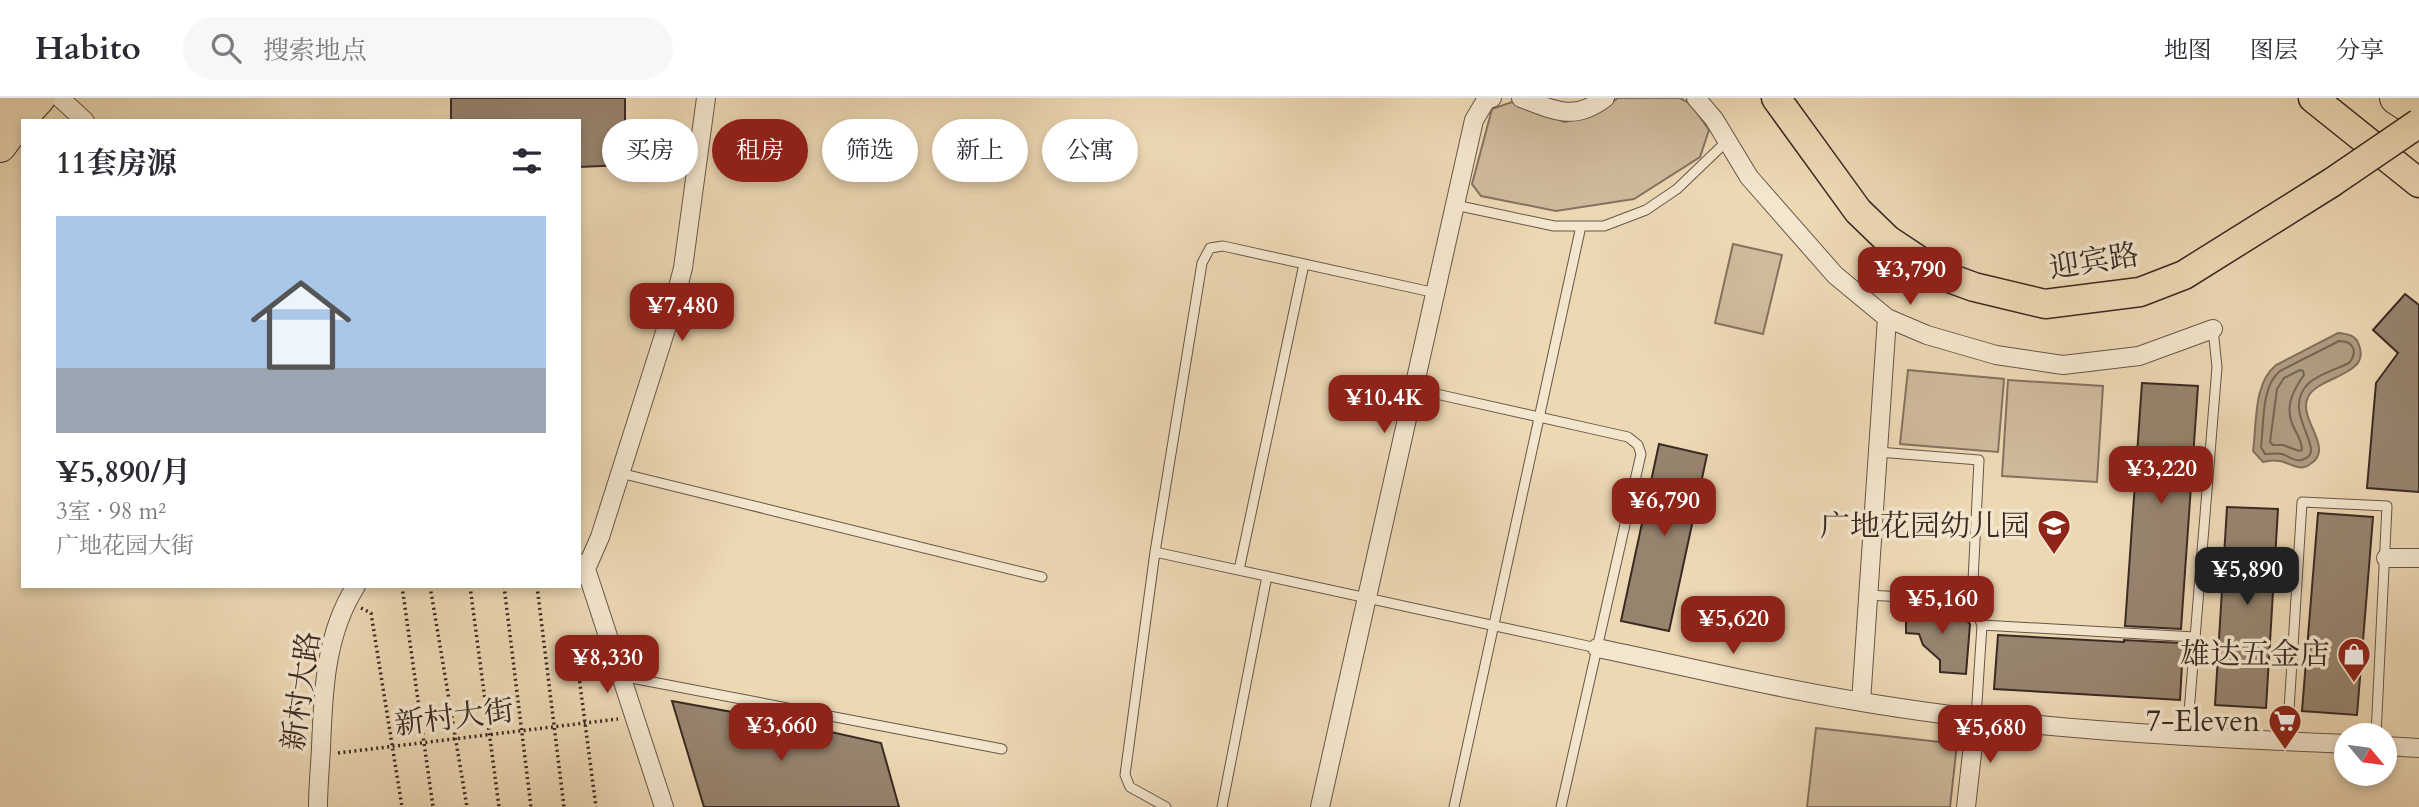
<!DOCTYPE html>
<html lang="zh">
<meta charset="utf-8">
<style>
body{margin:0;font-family:Cardo,"Noto Serif SC",serif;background:#f7f7f7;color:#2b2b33;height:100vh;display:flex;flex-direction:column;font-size:26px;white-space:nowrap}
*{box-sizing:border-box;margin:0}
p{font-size:23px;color:#7c7c81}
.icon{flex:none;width:38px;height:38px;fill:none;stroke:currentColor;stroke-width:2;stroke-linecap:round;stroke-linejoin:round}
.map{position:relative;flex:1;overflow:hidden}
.sheet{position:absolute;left:21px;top:21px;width:560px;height:469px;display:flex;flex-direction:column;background:#fff;border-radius:0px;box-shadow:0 4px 10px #0003}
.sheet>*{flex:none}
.hud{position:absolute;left:602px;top:21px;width:665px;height:63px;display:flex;gap:14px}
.needle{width:46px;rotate:119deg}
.controls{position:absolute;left:2334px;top:625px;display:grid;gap:14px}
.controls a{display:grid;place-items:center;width:63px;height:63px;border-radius:50%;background:#fff;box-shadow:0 4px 10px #0003;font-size:35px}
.price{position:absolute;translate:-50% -60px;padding:0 16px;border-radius:14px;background:#8f2418;color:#fff;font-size:23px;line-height:46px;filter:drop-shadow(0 2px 4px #0008)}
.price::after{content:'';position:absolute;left:50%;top:42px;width:21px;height:16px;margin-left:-10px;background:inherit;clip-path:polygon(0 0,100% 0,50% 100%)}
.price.active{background:#222;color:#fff}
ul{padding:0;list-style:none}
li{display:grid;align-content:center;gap:14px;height:371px;padding:0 35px}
li span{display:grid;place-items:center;height:217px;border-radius:0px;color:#555}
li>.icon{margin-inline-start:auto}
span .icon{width:126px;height:126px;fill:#fffc;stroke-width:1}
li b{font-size:30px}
h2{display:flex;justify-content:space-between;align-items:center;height:84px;padding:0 35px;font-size:30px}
.tag{padding:0 24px;border-radius:32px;background:#fff;box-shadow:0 4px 10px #0003;font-size:24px;line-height:63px}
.tag.active{background:#8f2418;color:#fff}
header{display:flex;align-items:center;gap:42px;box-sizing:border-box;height:98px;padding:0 35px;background:#fff;border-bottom:2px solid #e1e1e2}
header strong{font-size:33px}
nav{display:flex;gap:38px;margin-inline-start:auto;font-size:24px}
.search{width:490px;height:63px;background:#f7f7f7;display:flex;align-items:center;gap:18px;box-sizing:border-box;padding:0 24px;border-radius:38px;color:#7c7c81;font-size:26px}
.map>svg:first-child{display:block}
.green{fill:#cfba9c;stroke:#847260;stroke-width:2}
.water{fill:#b09d83;stroke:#816f5d;stroke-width:2}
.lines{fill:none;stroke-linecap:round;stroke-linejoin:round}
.shore{stroke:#756454;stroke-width:2}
.building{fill:#97846f;stroke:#3a2a24;stroke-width:2}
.lane-casing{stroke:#675648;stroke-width:11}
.street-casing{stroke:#675648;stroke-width:20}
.primary-casing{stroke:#3a2a24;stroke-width:31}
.highway-casing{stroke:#3a2a24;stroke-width:34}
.path{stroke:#3a2a24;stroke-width:3.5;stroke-dasharray:2 3.5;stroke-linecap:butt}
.lane{stroke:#f3e6ce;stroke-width:9}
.street{stroke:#f3e6ce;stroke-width:18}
.primary{stroke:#edd8b4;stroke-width:28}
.highway{stroke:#edd8b4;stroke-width:32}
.primary-bridge-casing{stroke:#3a2a24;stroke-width:31;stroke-linecap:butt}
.primary-bridge{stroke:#edd8b4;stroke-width:28}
.labels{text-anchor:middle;stroke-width:7;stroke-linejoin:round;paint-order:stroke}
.street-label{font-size:30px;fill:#3a2a24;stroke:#f3e6ce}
.poi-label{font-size:30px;fill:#3a2a24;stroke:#f3e6ce;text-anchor:end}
</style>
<header>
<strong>Habito</strong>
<div class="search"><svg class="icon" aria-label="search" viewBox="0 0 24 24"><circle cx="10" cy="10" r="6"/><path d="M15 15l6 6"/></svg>搜索地点</div>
<nav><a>地图</a><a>图层</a><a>分享</a></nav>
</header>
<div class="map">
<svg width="2419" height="709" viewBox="0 0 2419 709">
<rect width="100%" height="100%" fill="#edd8b4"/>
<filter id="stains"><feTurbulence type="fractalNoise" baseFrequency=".00286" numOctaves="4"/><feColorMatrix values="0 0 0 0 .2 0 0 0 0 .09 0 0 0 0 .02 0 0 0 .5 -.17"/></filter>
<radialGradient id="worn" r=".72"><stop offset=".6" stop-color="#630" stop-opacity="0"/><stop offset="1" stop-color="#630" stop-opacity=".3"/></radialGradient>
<path class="green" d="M1618,0h62l11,6 18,26 -9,27 -66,42 -78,12 -75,-15 -9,-12 20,-75 20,-7 53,20 32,-9z
M1733,146l49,11 -19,79 -48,-11z
M1908,272l96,9 -6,73 -98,-8z
M2008,282l95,6 -6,96 -95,-6z
M1816,630l141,16 -7,63h-143z"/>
<path class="water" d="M2338,235c10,1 18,2 21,12 12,31 -41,31 -51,52 -11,23 29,52 1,68 -10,7 -20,-3 -30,-4 -5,-1 -11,0 -16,1l-10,-11c4,-28 0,-67 23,-86z"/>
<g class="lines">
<path class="shore" d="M2339,243c15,0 19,11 10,22 -12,6 -30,11 -40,20 -31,29 22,69 -7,77 -7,2 -13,-4 -20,-6 -5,-1 -12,0 -17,0l-4,-7c3,-23 0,-61 19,-76z
M2300,272l3,1 1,4c-12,17 -20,33 -10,53 4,8 8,13 8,22l-3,1 -16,-6h-10l-3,-3 7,-53 7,-11z"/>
</g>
<path class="building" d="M451,0h174v67l-46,2v-46h-128z
M2405,196l14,11v187l-52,-4 9,-105 22,-30 -25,-23z
M2142,285l56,3 -17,243 -56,-3z
M1659,346l48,11 -38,176 -48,-10z
M2227,409l51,2 -12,199 -51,-3z
M2318,415l55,4 -16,198 -55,-4z
M1906,509l50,2 14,15 -4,50 -26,-2v-12l-17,-15 -4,-11 -13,-1z
M1998,537l126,7v-2l56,3v3h3l-3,54 -186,-11z
M672,603l109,20 100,22 18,64h-195z"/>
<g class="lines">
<defs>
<path id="lane" d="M1455,107l99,21h50l42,-16 31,-21 50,-48
M1414,291l214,48 10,8 3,9 -80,353
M1878,354l101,8 -7,141 10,24 -6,93
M620,375l422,104
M1155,454l442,96
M1239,472l65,-306
M1868,497l104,6
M1982,527l213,12
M621,578l381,73
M2187,639l30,-370 -4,-38
M2287,644l15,-240 85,4 -11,229
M1166,709l-36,-20 -5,-12 30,-223 47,-289 8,-15 13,-2 213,47
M1222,709l45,-231
M1454,709l127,-581"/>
<path id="street" d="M60,0l25,23
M1521,0c33,12 52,24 84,0
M1696,0l18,21 35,58 86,98 52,43 40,17 69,20 67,10 76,-9 74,-27
M2386,460h33
M579,465l7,6 78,238
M586,471l14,-32 72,-227 11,-42 23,-170
M1597,550c88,18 176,40 265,54 160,27 323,35 485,42
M1861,604l26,-384
M2385,648l34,2
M318,709c0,-20 2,-39 3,-59 2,-55 4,-114 35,-162
M1320,709l154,-687 12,-20 6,-2
M1966,709l10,-89"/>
<path id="primary" d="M1776,0l82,113 30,29 53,35 33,12 71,17 95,-12 44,-17 147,-92
M2313,0l106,85"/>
<path id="highway" d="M2396,0l23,15
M0,6l4,-6
M0,48l19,-26 20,-22"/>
</defs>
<use href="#lane" class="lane-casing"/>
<use href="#street" class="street-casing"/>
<use href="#primary" class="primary-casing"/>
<use href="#highway" class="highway-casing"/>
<path class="path" d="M402,488l31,221
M430,488l37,221
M470,488l29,221
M504,488l27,221
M537,488l27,221
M361,510l10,5 31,194
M576,556l20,153
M338,655l280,-34"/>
<use href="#lane" class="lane"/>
<use href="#street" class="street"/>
<use href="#primary" class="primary"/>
<use href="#highway" class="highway"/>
<defs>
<path id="primary-bridge" d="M2331,85l88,-60"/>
</defs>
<use href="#primary-bridge" class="primary-bridge-casing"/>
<use href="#primary-bridge" class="primary-bridge"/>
</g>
<defs>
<symbol id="school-pin" viewBox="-11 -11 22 30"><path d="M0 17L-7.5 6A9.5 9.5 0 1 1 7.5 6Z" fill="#8f2418" stroke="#f3e6ce"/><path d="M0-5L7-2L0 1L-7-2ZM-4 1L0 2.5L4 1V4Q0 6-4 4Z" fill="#fff"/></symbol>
<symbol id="shop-pin" viewBox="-11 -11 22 30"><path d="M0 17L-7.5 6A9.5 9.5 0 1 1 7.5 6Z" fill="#8f2418" stroke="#f3e6ce"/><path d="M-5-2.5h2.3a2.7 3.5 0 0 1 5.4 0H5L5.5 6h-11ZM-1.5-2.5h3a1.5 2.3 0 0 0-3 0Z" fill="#fff"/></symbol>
<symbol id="supermarket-pin" viewBox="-11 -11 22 30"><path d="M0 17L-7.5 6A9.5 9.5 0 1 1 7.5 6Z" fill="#8f2418" stroke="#f3e6ce"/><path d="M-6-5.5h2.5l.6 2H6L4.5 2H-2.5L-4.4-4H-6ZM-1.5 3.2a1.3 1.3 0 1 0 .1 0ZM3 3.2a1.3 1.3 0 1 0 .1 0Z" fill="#fff"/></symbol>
</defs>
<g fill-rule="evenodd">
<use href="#school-pin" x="2035" y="409" width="38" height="52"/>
<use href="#shop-pin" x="2335" y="537" width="38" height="52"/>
<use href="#supermarket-pin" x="2266" y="604" width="38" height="52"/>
</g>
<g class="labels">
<g class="street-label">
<text transform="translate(2094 163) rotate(-9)" y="10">迎宾路</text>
<text transform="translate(301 593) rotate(-82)" y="10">新村大路</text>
<text transform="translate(454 619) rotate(-7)" y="10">新村大街</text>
</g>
<g class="poi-label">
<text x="2030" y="438">广地花园幼儿园</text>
<text x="2330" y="566">雄达五金店</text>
<text x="2260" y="633">7-Eleven</text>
</g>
</g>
<rect width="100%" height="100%" filter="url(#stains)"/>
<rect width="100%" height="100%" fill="url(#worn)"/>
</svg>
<div class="controls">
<a><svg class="needle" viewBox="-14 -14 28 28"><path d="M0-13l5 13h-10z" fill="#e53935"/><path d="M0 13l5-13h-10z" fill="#7c7c81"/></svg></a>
</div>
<b class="price" style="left:1910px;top:209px">¥3,790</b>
<b class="price" style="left:682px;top:245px">¥7,480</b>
<b class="price" style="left:1384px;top:337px">¥10.4K</b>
<b class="price" style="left:2161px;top:408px">¥3,220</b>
<b class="price" style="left:1664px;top:440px">¥6,790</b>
<b class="price active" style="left:2247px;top:509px">¥5,890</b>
<b class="price" style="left:1942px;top:538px">¥5,160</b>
<b class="price" style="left:1733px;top:558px">¥5,620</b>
<b class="price" style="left:607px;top:597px">¥8,330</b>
<b class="price" style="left:781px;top:665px">¥3,660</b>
<b class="price" style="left:1990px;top:667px">¥5,680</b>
<div class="hud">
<a class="tag">买房</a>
<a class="tag active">租房</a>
<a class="tag">筛选</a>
<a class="tag">新上</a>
<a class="tag">公寓</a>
</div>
<section class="sheet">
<h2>11套房源<svg class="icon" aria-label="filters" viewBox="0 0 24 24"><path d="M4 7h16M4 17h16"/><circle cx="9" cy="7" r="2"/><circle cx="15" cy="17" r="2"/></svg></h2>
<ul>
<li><span style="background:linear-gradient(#a9c7e8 70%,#9aa5b1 0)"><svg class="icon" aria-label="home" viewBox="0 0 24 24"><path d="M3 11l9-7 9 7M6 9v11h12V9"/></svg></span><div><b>¥5,890/月</b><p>3室 · 98 m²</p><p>广地花园大街</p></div></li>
</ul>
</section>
</div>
